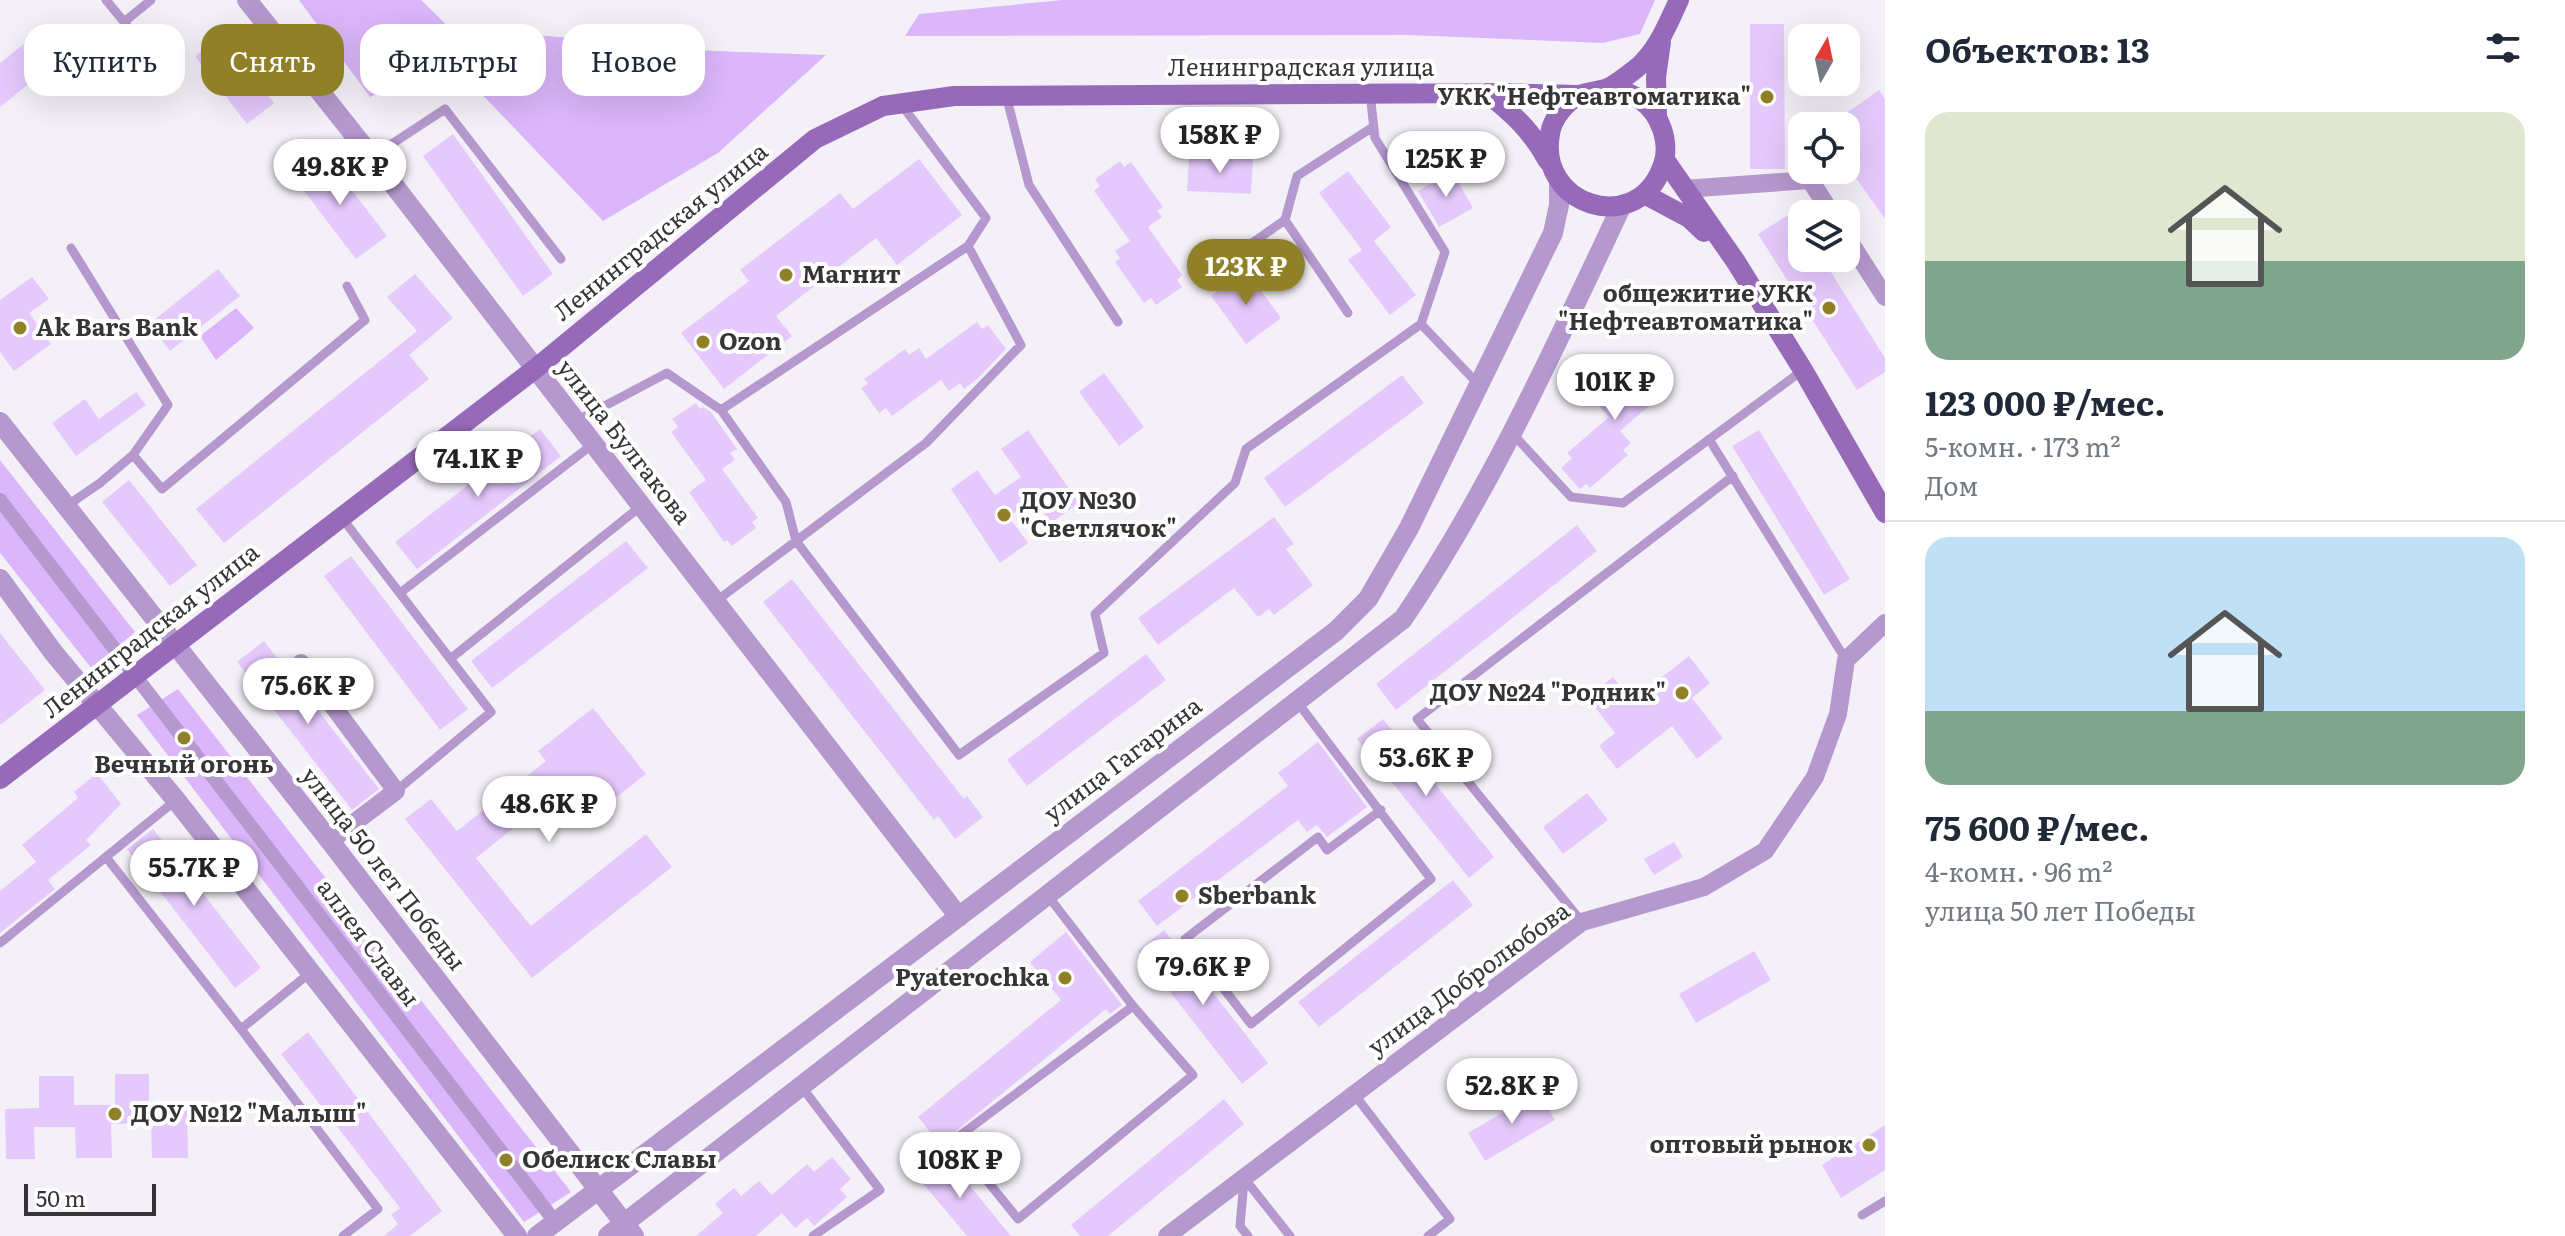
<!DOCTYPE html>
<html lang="ru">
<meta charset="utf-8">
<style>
body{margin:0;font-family:Literata,serif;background:#f6f6f7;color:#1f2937;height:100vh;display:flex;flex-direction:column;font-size:30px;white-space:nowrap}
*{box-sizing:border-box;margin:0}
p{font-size:26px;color:#747a83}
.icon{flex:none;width:44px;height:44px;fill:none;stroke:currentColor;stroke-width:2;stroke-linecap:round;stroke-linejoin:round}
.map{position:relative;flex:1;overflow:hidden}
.side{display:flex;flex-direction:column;background:#fff;width:680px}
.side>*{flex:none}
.top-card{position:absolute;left:24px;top:24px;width:760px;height:72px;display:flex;gap:16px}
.needle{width:52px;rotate:9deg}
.fabs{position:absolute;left:1788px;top:24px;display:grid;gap:16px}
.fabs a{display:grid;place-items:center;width:72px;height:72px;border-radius:16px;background:#fff;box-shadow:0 8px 32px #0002;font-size:40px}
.scale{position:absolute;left:24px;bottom:20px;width:132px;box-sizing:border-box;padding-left:8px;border:4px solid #363437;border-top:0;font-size:22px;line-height:28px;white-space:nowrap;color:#363437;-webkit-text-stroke:6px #fff;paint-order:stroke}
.price{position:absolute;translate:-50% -68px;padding:0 18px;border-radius:28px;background:#fff;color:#222;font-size:26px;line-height:52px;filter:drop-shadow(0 2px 4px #0008)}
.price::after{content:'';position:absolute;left:50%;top:48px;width:24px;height:18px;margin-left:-12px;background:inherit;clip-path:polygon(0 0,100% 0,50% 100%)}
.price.on{background:#908027;color:#fff}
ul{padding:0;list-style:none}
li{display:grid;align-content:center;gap:16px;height:424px;padding:0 40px}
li+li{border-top:2px solid #e0e1e3}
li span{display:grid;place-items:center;height:248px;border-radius:24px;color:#555}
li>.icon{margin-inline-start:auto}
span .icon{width:144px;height:144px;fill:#fffc;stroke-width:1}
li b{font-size:34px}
h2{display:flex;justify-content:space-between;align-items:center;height:96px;padding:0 40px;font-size:34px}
.tag{padding:0 28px;border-radius:24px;background:#fff;box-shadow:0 8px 32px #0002;font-size:28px;line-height:72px}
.tag.on{background:#908027;color:#fff}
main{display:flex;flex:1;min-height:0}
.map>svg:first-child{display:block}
.green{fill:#dbb6fa}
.building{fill:#e5c9fc}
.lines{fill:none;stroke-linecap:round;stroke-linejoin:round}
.service{stroke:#b598cd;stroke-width:9}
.pedestrian{stroke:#b598cd;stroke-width:14}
.minor{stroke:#b598cd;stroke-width:18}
.tertiary{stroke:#b598cd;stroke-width:20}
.secondary{stroke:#976ab9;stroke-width:20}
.poi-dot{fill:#908027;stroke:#fff;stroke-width:3}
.labels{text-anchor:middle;stroke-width:8;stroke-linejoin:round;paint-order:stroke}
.street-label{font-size:24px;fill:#363437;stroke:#fff}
.poi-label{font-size:24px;font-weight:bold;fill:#363437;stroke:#fff;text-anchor:start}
</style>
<main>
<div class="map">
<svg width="1885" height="1236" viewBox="0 0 1885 1236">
<rect width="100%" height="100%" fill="#f4f0f8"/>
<path class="green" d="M299,0h122l35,34h70l187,17 113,4 -108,98 -115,68 -126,-132c-34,-2 -76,-8 -107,8z
M1063,0h592l-15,34 -37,9 -195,-8 -503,1 14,-22z
M236,308l18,20 -38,32 -16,-24z
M0,460l135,172 -43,37 -92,-116z
M178,689l393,503 -47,30 -387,-507z"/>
<path class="building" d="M1750,24h34l1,145h-35z
M39,32l21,27 -60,48v-44z
M222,36l52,67 -27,21 -52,-68z
M1879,90l6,9v120l-39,-55v-38h-18z
M453,134l100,140 -30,22 -100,-140z
M325,155l62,81 -31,23 -62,-81z
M1189,156l64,3 -2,35 -64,-3z
M919,159l43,56 -65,50 -21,-27 -100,78 16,20 -68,53 -43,-56 68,-52 -9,-11 100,-77 13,16z
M1120,161l4,6 7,-5 32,45 -6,4 5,6 -14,10 34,48 -5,5 5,7 -26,18 -5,-7 -7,5 -29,-41 5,-4 -5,-7 15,-10 -36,-50 6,-5 -5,-7z
M1348,171l43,56 -17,14 42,54 -26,20 -42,-55 14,-10 -43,-57z
M1452,171l21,37 -34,19 -21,-36z
M1793,212l9,15v31h20l63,100v14l-28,18 -99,-156z
M218,269l22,27 -70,55 -21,-27z
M1246,270l35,48 -35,26 -35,-48z
M415,274l38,44 -44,37 20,24 -205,164 -28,-34 221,-178 -30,-34z
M32,277l17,22 -20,14 22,31 -37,27 -14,-19v-52z
M977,322l5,7 6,-4 18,24 -29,30 -13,10 -4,-6 -11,8 -8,-11 -49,36 -6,-8 -7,5 -18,-25 7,-4 -4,-5 41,-30 4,6 10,-7 7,11z
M1651,356l18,21 -9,7 6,7 -46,40 11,12 -8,7 5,5 -38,33 -4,-4 -6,5 -19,-21 11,-10 -5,-5 42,-36 -13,-14 13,-11 -4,-4 37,-31 3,4z
M1104,373l40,54 -25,19 -40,-54z
M1402,375l22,28 -139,104 -21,-29z
M136,392l10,13 -70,51 -24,-33 33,-24 14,20z
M696,403l4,6 3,-2 8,5 26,37 -7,4 5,7 -13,9 36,49 -6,4 4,6 -24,18 -5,-6 -3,2 -35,-50 17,-12 -35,-48 7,-5 -6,-8z
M540,429l21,27 -144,113 -22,-27z
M1028,430l51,73 -28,20 -17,-24 -25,18 19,26 -28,20 -49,-74 26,-19 18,25 26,-18 -20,-28z
M1759,430l91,149 -26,16 -92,-149z
M129,480l68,85 -27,21 -68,-84z
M1274,517l20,27 -8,5 27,36 -39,30 -5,-6 -11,8 -24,-29 -76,57 -20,-27z
M1577,525l20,26 -201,159 -20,-26z
M626,541l22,27 -156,120 -21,-27z
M351,556l117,153 -28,21 -116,-154z
M792,579l172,220 3,-3 16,21 -28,22 -17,-23 -4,4 -171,-218z
M0,633l45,57 -45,35z
M264,641l115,148 -27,21 -115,-148z
M1146,654l20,26 -139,106 -20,-26z
M1689,656l21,27 -18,15 31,40 -26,21 -25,-33 -55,43 -18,-23 16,-13 -28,-36 26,-20 18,24z
M593,708l53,66 -55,43 -24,-31 -91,72 55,68 115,-92 26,33 -140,111 -127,-159 26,-20 26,32 89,-70 -8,-10z
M1383,719l111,138 -25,21 -112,-139z
M1318,742l49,65 -40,30 -10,-12 -10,7 -9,-12 -141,106 -19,-25 150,-115 -10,-13z
M97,773l24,31 -35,36 5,5 -43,35 7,9 -55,44v-42l36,-29 -14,-17 56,-47 -4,-6z
M1587,793l21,27 -45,34 -20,-27z
M153,829l108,139 -26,20 -108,-139z
M1674,842l9,15 -29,18 -10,-16z
M1453,880l20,25 -154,122 -21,-25z
M1164,930l104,133 -26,21 -104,-133z
M1066,932l56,73 -12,9 -4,-5 -166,135 -22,-27 143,-117 -31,-38z
M1754,951l17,29 -75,43 -17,-29z
M308,1032l134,179 -32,25h-26l14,-12 -7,-9 9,-7 -119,-154z
M115,1074h34v32h38l1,52h-36l-1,-35 -40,1 1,34h-36l-1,-31h-41l1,32h-29l-1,-50 34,-1v-32h35v29h41z
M1538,1092l17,28 -70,41 -17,-28z
M1224,1099l20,25 -136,112h-28l-9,-11z
M1885,1125v45l-44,28 -19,-33z
M943,1153l68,83h-44l-51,-61z
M832,1157l19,22 -11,10 7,8 -33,29 -7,-8 -12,10 -13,-15 -26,23h-60l27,-23 -8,-9 19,-16 7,8 18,-15 13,14 35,-31 7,8z"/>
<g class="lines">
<path class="service" d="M106,0l46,56
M124,22l27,-22
M1370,93l5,45 70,114 -24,72
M1006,95l23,90 89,137
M372,157l73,-48 116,150
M1285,220l12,-44 76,-49
M1208,274l77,-54 63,93
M721,410l65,92 10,39 163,214 145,-102 -9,-39 140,-131 11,-34 175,-125 57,60
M576,421l91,-48 54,37 247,-164 18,-28 -85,-114
M1512,433l59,64 52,6 180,-133
M1709,439l137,221
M133,455l29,34 203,-169 -18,-34
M65,507l35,-24 33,-28 35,-50 -97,-157
M342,518l149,194 -95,79
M400,593l193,-149
M715,602l211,-159 95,-98 -53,-99
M450,659l191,-153
M1298,703l133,176 -180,145 -66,-85 133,-102 9,13 54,-40
M106,857l135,172
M1048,896l85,110 -179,134 64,79 175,-144 -60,-69
M1582,922l-165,-203 316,-243
M0,943l176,-143
M311,972l-70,57 137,180 -35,27
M801,1086l79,104 -67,46
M1354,1094l96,125 -22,17
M1244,1178l46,58
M1244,1181l-4,45 8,10
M1862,1215l23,-14"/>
<path class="pedestrian" d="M0,500l556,723"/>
<path class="minor" d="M1684,189l126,-9 22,34
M1846,236l39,61
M301,663l95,128 -66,50
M1167,1236l415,-314 122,-35 61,-36 50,-74 23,-63 8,-54 39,-37"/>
<path class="tertiary" d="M247,0l125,157 587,760
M0,422l330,419 304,395
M0,579l53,73 123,148 341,436
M537,1236l799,-605 32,-32 41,-71 144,-295 6,-28v-22
M608,1236l795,-617c88,-130 152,-272 219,-414"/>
<path class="secondary" d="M1608,88c26,4 45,15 54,41 5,15 5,27 -1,41 -27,66 -124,35 -111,-36 2,-15 15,-31 28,-38 9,-5 21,-4 30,-8 10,-5 21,-14 30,-21 20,-17 30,-44 41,-67
M1487,93c27,22 44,37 61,68
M1657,116l-1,-39 5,-35
M1665,160l71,102 67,108 82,143
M1644,194l45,24 15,14
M0,779l535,-410 280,-230 68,-33 71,-10 533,-3 92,2"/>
</g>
<g class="poi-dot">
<circle cx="1767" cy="97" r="8"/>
<circle cx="786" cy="275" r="8"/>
<circle cx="1829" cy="308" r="8"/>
<circle cx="20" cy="328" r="8"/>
<circle cx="703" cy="342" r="8"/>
<circle cx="1004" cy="515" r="8"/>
<circle cx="1682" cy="693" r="8"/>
<circle cx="184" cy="738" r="8"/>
<circle cx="1182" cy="896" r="8"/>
<circle cx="1065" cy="978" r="8"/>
<circle cx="115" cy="1114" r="8"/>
<circle cx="1869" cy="1145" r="8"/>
<circle cx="506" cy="1160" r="8"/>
</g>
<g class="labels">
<g class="street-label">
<text x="1301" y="76">Ленинградская улица</text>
<text transform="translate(661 232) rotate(-39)" y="8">Ленинградская улица</text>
<text transform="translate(624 442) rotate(52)" y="8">улица Булгакова</text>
<text transform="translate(151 631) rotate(-38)" y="8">Ленинградская улица</text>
<text transform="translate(1123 760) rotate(-37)" y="8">улица Гагарина</text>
<text transform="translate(383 869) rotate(52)" y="8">улица 50 лет Победы</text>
<text transform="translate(368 943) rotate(53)" y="8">аллея Славы</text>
<text transform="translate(1469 979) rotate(-36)" y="8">улица Добролюбова</text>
</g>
<g class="poi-label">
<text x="1751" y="105" text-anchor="end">УКК "Нефтеавтоматика"</text>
<text x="802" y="283">Магнит</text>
<text x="1813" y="302" text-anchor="end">общежитие УКК<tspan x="1813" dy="28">"Нефтеавтоматика"</tspan></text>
<text x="36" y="336">Ak Bars Bank</text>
<text x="719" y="350">Ozon</text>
<text x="1020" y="509">ДОУ №30<tspan x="1020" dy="28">"Светлячок"</tspan></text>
<text x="1666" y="701" text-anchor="end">ДОУ №24 "Родник"</text>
<text x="184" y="773" text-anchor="middle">Вечный огонь</text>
<text x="1198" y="904">Sberbank</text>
<text x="1049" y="986" text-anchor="end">Pyaterochka</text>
<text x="131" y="1122">ДОУ №12 "Малыш"</text>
<text x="1853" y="1153" text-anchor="end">оптовый рынок</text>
<text x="522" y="1168">Обелиск Славы</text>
</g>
</g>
</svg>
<div class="fabs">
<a><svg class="needle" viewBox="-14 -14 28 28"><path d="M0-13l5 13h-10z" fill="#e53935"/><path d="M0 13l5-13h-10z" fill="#747a83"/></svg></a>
<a><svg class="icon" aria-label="locate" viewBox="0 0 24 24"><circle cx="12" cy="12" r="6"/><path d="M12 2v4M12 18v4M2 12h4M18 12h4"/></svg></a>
<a><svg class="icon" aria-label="layers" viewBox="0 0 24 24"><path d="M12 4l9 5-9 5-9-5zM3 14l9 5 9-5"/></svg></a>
</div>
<div class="scale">50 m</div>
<b class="price" style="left:1220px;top:175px">158K ₽</b>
<b class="price" style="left:1446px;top:199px">125K ₽</b>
<b class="price" style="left:340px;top:207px">49.8K ₽</b>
<b class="price on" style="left:1246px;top:307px">123K ₽</b>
<b class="price" style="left:1615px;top:422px">101K ₽</b>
<b class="price" style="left:478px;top:499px">74.1K ₽</b>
<b class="price" style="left:308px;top:726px">75.6K ₽</b>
<b class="price" style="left:1426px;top:798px">53.6K ₽</b>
<b class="price" style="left:549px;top:844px">48.6K ₽</b>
<b class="price" style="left:194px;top:908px">55.7K ₽</b>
<b class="price" style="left:1203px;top:1007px">79.6K ₽</b>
<b class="price" style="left:1512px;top:1126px">52.8K ₽</b>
<b class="price" style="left:960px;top:1200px">108K ₽</b>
<div class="top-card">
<a class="tag">Купить</a>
<a class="tag on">Снять</a>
<a class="tag">Фильтры</a>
<a class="tag">Новое</a>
</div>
</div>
<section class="side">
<h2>Объектов: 13<svg class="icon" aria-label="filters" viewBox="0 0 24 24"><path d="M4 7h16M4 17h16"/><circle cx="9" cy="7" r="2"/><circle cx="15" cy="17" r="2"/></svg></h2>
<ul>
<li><span style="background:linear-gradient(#dfe7d0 60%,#7fa58c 0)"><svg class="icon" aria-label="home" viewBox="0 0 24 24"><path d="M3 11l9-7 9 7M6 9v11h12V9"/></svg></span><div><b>123 000 ₽/мес.</b><p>5-комн. · 173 m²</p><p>Дом</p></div></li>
<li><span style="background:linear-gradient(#bfe0f5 70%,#7fa58c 0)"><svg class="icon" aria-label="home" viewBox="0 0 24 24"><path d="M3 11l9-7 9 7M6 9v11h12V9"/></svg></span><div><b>75 600 ₽/мес.</b><p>4-комн. · 96 m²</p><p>улица 50 лет Победы</p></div></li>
</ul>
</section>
</main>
